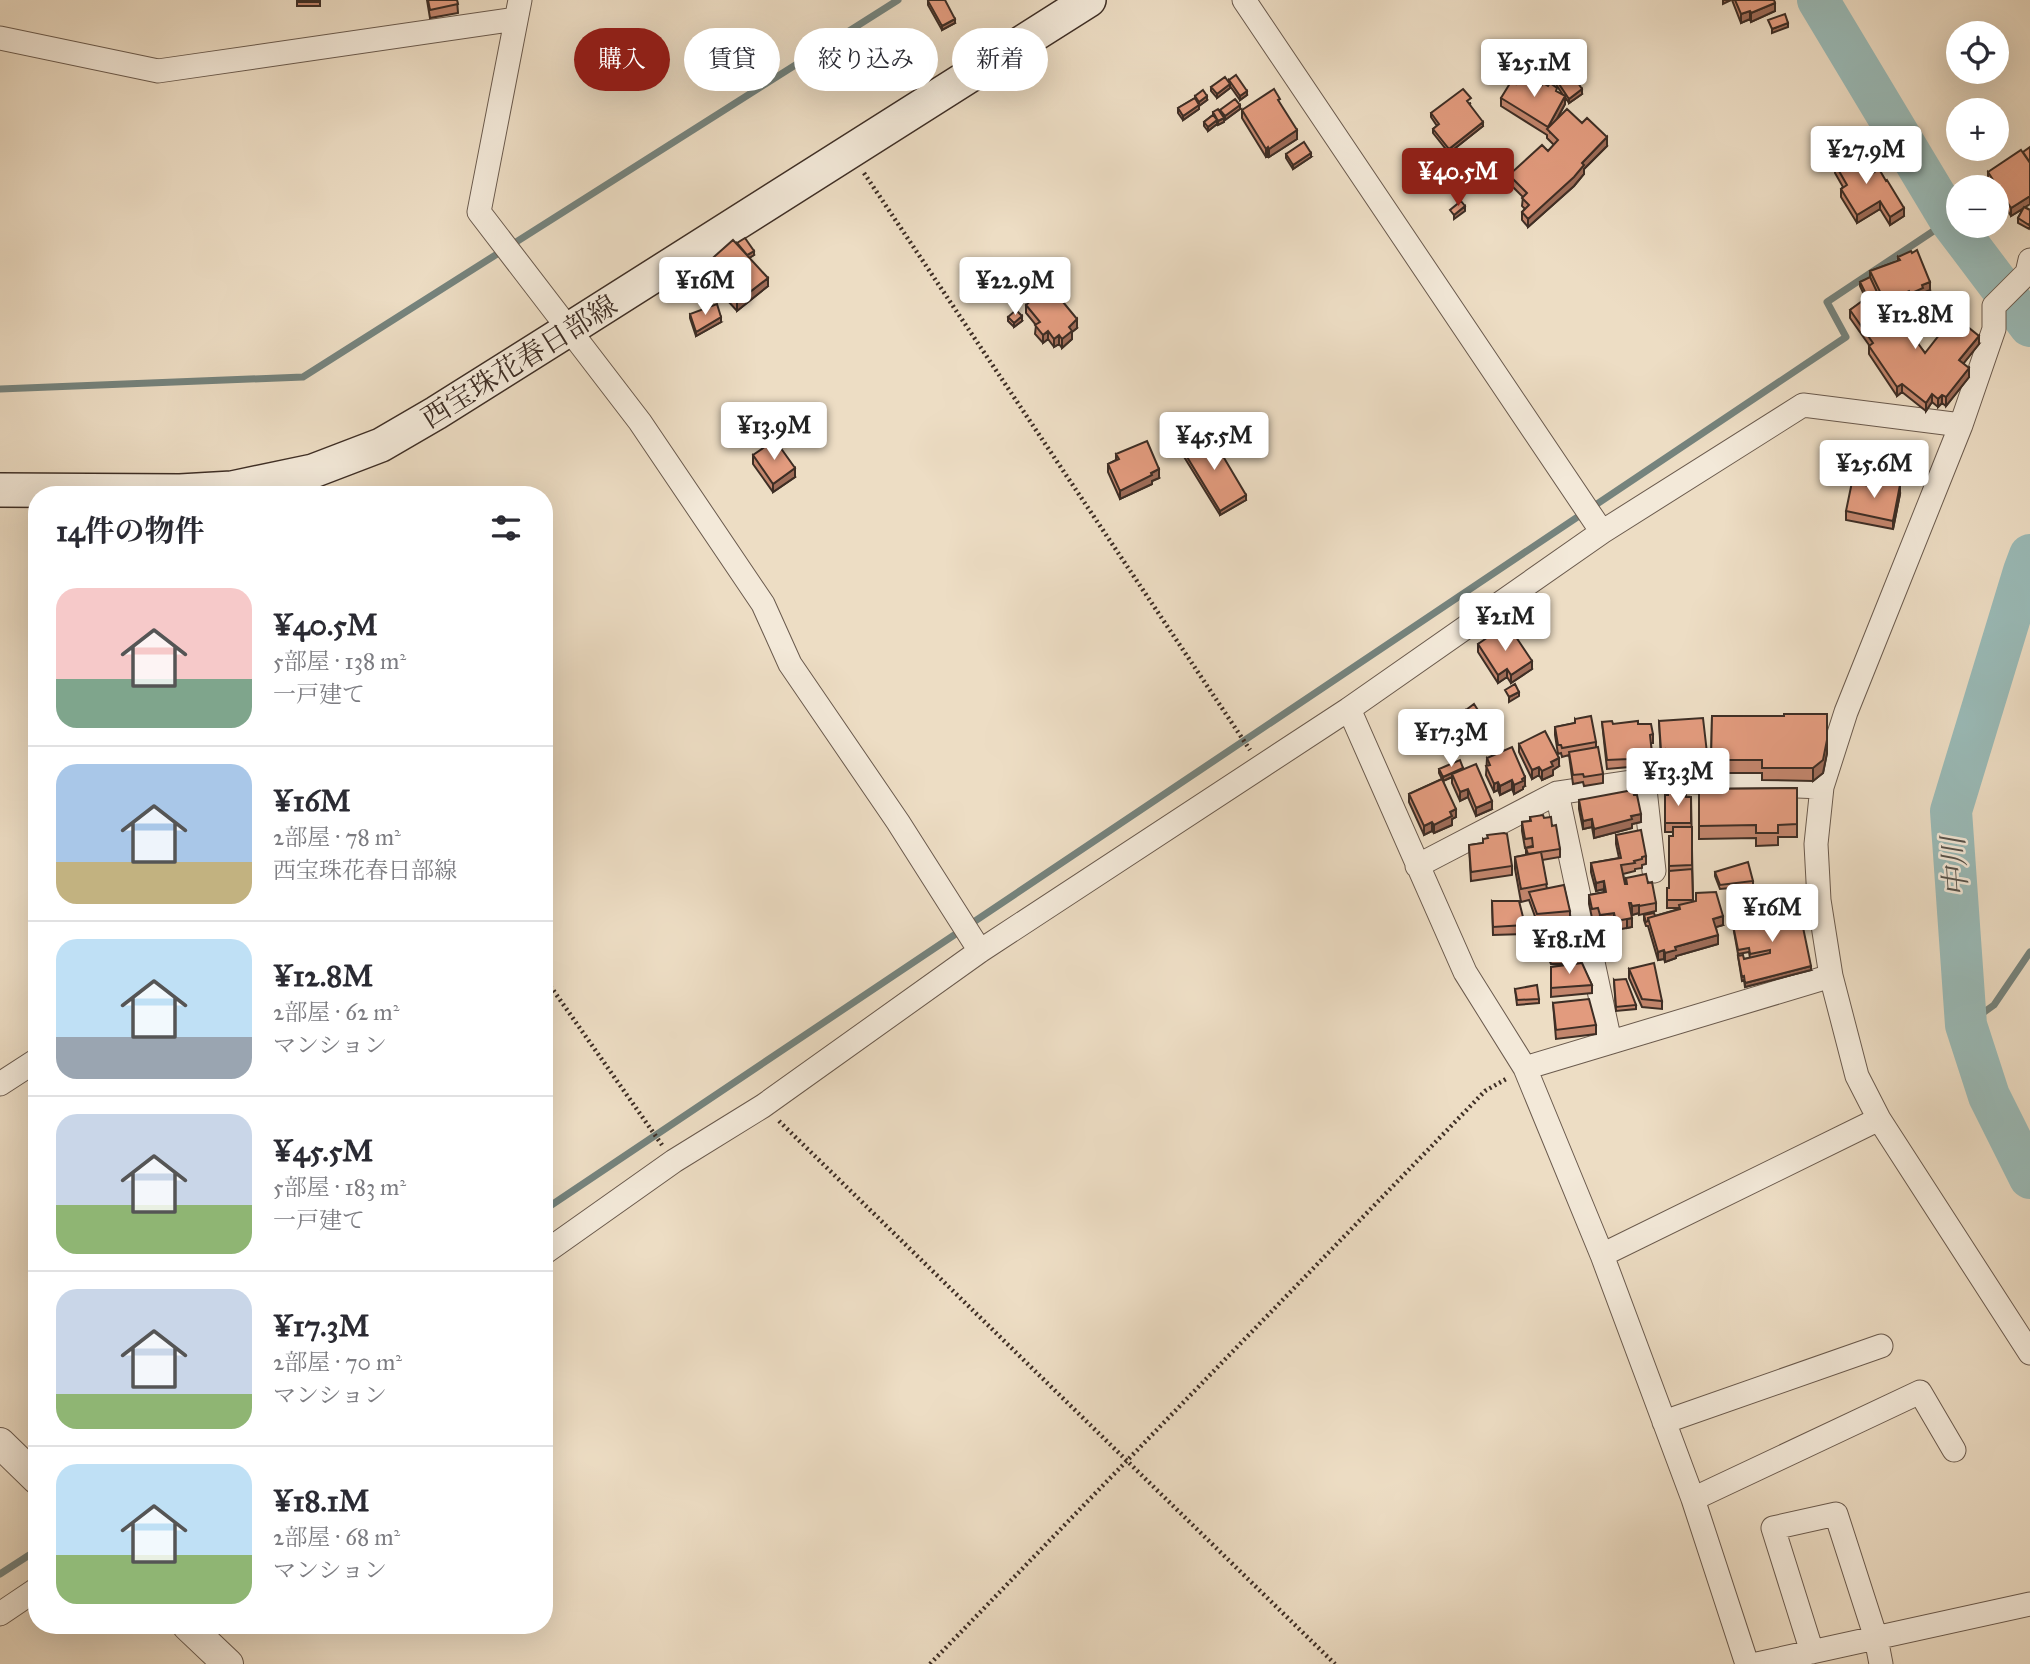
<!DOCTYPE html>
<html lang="ja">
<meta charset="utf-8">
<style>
body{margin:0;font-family:"IM FELL Great Primer","Noto Serif JP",serif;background:#f7f7f7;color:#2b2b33;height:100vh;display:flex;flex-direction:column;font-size:26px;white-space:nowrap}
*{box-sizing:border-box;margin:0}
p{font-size:23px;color:#7c7c81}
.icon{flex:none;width:38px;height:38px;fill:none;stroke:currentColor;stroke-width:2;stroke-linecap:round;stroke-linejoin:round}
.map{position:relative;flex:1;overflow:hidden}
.details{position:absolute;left:28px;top:486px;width:525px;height:1148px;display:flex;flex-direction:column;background:#fff;border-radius:28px;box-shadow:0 7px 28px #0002}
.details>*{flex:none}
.guide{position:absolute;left:574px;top:28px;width:665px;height:63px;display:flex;gap:14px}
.controls{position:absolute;left:1946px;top:21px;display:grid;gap:14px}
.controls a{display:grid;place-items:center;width:63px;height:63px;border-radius:50%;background:#fff;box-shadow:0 7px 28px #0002;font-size:35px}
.price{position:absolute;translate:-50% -60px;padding:0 16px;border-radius:7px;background:#fff;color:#222;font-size:23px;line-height:46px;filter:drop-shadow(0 2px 4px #0008)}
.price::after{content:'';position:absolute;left:50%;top:42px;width:21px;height:16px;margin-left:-10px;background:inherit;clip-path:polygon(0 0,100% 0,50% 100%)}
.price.selected{background:#8f2418;color:#fff}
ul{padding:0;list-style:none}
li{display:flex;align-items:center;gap:21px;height:175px;padding:0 28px}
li+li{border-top:2px solid #e1e1e2}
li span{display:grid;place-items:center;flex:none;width:196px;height:140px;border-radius:21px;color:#555}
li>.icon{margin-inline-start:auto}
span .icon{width:84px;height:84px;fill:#fffc;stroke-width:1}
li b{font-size:30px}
h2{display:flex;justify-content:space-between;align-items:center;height:84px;padding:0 28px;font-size:30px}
.pill{padding:0 24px;border-radius:32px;background:#fff;box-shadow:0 7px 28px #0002;font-size:24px;line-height:63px}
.pill.selected{background:#8f2418;color:#fff}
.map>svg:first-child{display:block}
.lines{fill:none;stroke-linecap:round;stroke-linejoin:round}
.stream{stroke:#75837d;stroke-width:7}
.river{stroke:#9abbb8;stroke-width:42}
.minor-casing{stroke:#6a5a4d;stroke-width:25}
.tertiary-casing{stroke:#6a5a4d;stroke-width:32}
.secondary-casing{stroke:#3e2e25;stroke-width:36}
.path{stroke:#3e2e25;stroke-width:4.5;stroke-dasharray:2 3.5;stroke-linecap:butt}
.minor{stroke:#f3e9d9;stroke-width:23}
.tertiary{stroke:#f3e9d9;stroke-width:30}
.secondary{stroke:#f3e9d9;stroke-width:33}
.wall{fill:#c2856c;stroke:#3e2e25;stroke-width:2}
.shaded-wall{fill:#9e6c58;stroke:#3e2e25;stroke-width:2}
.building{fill:#e29b7e;stroke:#3e2e25;stroke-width:2}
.labels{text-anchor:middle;stroke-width:5;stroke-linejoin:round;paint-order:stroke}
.street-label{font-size:28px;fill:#3e2e25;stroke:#f3e9d9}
.water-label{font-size:30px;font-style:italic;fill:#55514a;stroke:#f3e9d9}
</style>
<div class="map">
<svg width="2030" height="1664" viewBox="0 0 2030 1664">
<rect width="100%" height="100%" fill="#edddc4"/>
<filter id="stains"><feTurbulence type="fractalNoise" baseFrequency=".00286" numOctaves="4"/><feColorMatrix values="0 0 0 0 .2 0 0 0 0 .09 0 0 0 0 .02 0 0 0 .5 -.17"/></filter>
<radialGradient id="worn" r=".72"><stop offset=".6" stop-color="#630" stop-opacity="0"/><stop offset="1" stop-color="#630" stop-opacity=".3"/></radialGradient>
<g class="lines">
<path class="stream" d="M0,389l303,-12 595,-377
M1966,1025l28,-20 36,-53
M544,1210l1302,-873 -19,-35 123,-82
M0,1574l37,-24"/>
<path class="river" d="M1818,0l132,220 80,106
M2030,555l-6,16 -73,240 15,214 23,71 41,82"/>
<defs>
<path id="minor" d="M520,0l-41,212 161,210 123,182 27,60 108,158 82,129
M1244,0l358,532
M0,38l158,33 358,-52
M2030,260l-3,13 -33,33v23l-33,96 -115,287 -24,75 -6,57 3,56 12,76 26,100 22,43 151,234
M1349,709l116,263 60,96 77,187 91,244 54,165
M1644,780l10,91
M1557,793l53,249
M1417,866l140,-73 87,-13 178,7
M1525,1068l306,-92
M0,1084l37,-24
M544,1253l130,-92 89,-55 217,-155 369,-242 253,-177 201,-127 158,20
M1602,1255l277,-136
M1664,1422l217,-76
M1693,1499l227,-107 34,58
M0,1614l37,-25
M1812,1652l-39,-124 63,-14 40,124 5,26
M1757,1664l273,-60"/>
<path id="tertiary" d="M0,1443l37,36
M188,1626l40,38"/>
<path id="secondary" d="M0,490l180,1 52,-3 81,-17 68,-26 55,-32 132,-83 521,-330"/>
</defs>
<use href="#minor" class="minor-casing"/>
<use href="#tertiary" class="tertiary-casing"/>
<use href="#secondary" class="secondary-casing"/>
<path class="path" d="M864,173l386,577
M544,977l118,168
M779,1121l556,543
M930,1664l555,-573 21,-12"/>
<use href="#minor" class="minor"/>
<use href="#tertiary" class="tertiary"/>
<use href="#secondary" class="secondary"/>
</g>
<path class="wall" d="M297,0h23v6h-23z
M427,0h30l1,13 -28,5z
M1732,0h42l1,11 -24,11 -1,-3 -9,4z
M928,1l27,22 -13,7 -14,-25z
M1547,66l35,28 -13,9 -4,-6v7l-8,15 50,27 -23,23v5l-10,12 -46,41 -6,-7v-8l3,-3 -3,-3 1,-9 -14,-14v-8l39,-24 6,-6 -7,-7v-3l-46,-29v-8l15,-14 26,1 21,10 -16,-24z
M1229,80l18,15 -7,5 -10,-14v2l-13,10 -6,-7v-4l18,-4z
M1195,96l12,4 -8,6v3l-16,11 -5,-7v-5l17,-10z
M1471,103l-2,1 14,22 -34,27 -16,-20v-4l4,-3 -6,-9v-4z
M1280,104l17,35 -28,18 -1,-1 -2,1 -24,-39v-8z
M1240,109l-15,11 -1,-1v3l-6,3 -1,-2v1l-9,7 -4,-5v-4l9,-7v-3h7v-2z
M1286,154l25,3 -18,12 -7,-11z
M1835,164l38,9 13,8 18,35 -14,9 -10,-16 -23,14 -16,-26v-8l2,-2 -8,-14z
M1463,166l32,12 -17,13 -15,-21z
M1988,172l37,35 5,3v17l-1,2 -11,-6v-5l5,-9 -12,7 -14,-22v-7h-5l-4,-7z
M737,243l17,12 -5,3 19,28 -31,25 -9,-10v-5l-22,-23v-9l31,-19z
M1898,257l32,33 -7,3v4l-13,6 -1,-3 -19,8 10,15 25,30 54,-9 -16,20 6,13 -23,29 -4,-3 -4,4 -6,-5 -6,9 -24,-19 -5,4 -28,-42v-9l-19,-27v-8l16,-11 -6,-13v-4l10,-4v-7l28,-10z
M1026,305l51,23 -5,4v7l-10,9 -3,-4 -5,3 -6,-8 -5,4 -8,-9 1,-9 -10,-12z
M690,314l31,8 -25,14 -6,-18z
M1008,317l14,4 -8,6 -6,-6z
M1207,445l39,55 -26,15 -39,-63v-5z
M1116,454l43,24 -7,3v3l-32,15 -12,-27v-8l8,-4z
M753,455l42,22 -22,15 -20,-28z
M1900,494l-7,35 -47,-9v-9z
M1497,637l35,32 -21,14 -4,-6 -9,6 -20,-31v-8z
M1466,710l15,9 -8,6 -7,-11z
M1827,714v39l-4,20 -10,8 -51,-1v-7h-51l1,-57h72z
M1575,719l21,23v5l7,27v9l-19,3 -1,-4 -10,2 -4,-29 -7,2 -1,-4 -3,1 -3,-19v-8l20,-4z
M1659,721l48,32v8l-42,3v-6h-4z
M1602,722l11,2h25l15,10v9h-2l1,20 -23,3v1l-22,2z
M1519,744l40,22 -6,4v5l-11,5 -3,-5 -7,4 -13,-27z
M1487,758l38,28 -2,1v2l-9,5 -2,-5 -12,6 -2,-5 -4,2 -8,-17z
M1439,769l24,1 29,39 -16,7 -8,-19 -8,4 -8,-18v-6l-9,4 13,36 -4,2v6l-18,8 -2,-2 -8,4 -15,-33v-8l33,-15 -3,-6z
M1797,788v49h-19v8l-22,1v-8l-57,1v-50z
M1634,795l7,27 -9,2v4l-38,10 -2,-11 -9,2 -4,-20v-9z
M1665,795l26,2 2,105 30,23 -7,2 2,17 -42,12v2l-11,4 -1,-3 -6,1 -10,-34h-2l-2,-6v-5l11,1 24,-7v-1h-12v-20h2v-52h4v-4h-8z
M1530,817l14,1 8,8 8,23v8l-18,3 5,29 23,22v8l-33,3 -8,-22 -8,2 -6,-33v-12l11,-2v-7l6,-1v-1l-7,2 -3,-17v-9l8,-1z
M1616,835l30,21v8l-4,1v3l-7,1v2l-12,3 2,10h1v-6l22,5 8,20v8l-17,4v-2l-7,2 -2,-4 2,16 -16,3 -2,-9 -14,3 -2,-7 -6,1 -3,-14v-9l15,-3v-3l-8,2 -5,-19v-9l28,-5 -3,-14z
M1483,839l29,27v9l-41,6 -2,-36 14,-2z
M1715,872l38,9v5l-33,3 -5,-13z
M1492,901l33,24v9l-32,1z
M1732,920l79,50 -66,17 -1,-7 -2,1 -4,-25 6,3 6,-1 -1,-6 -11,2z
M1538,923l43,33v7l11,22v8l-41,4v-30l22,-3h-22l-13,-32z
M1629,969l33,32v8l-20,-2 -13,-29z
M1614,980l22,25v4l-20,2z
M1515,989l24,10v4l-22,2z
M1553,1003l43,22v9l-40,5z"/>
<path class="shaded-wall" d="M1723,0h8l-8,4z
M1775,3v8l-24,11v-9z
M1750,11v8l-9,4v-9z
M955,19v4l-13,7v-4z
M1788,23v4l-16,6v-4z
M1230,84v4l-13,10v-4z
M1582,89v5l-13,9v-4z
M1247,91v4l-7,5v-4z
M1207,96v4l-8,6v3l-16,11v-4l16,-11v-3z
M1565,96v8l-15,28 -2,-5z
M1240,105v4l-15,11v-4z
M1224,118v4l-6,3v-4z
M1217,120v4l-9,7v-4z
M1483,122v4l-34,27v-4z
M1297,130v9l-28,18v-8z
M1607,137v9l-23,23v5l-10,12 -46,41v-8z
M1268,147v9l-2,1v-8z
M1311,153v4l-18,12v-4z
M1495,174v4l-17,13v-5z
M2030,196v8l-19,12v-8z
M1880,201v8l-23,14v-8z
M1465,206v5l-11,8v-4z
M1904,208v8l-14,9v-8z
M754,251v4l-8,5v-4z
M768,278v8l-31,25v-9z
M1930,282v8l-7,3v4l-13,6v-9l12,-9z
M1909,291v9l-24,11v-9z
M1022,316v5l-8,6v-4z
M721,317v5l-25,14v-4z
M1077,319v9l-5,4v7l-10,9v-9l7,-12z
M1048,331v8l-5,4v-8z
M1059,335v9l-5,3v-8z
M1979,336v8l-20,25v-9z
M1969,368v9l-23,29v-9z
M1902,384v8l-5,4v-9z
M1932,394v8l-6,9v-8z
M1942,395v8l-4,4v-8z
M795,468v9l-22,15v-8z
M1159,469v9l-7,3v3l-32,15v-8z
M1900,485v9l-7,35v-8z
M1246,495v5l-26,15v-4z
M1532,661v8l-21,14v-8z
M1507,669v8l-9,6v-8z
M1519,692v4l-10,6v-5z
M1481,715v4l-8,6v-4z
M1827,740v13l-4,20 -10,8v-13z
M1559,758v8l-6,4v5l-11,5v-9l9,-9z
M1539,767v8l-7,4v-9z
M1463,768v4l-11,2v3l-9,4v-4z
M1525,777v9l-2,1v2l-9,5v-9z
M1512,780v9l-12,6v-9z
M1498,782v8l-4,2v-8z
M1468,789v8l-8,4v-9z
M1492,801v8l-16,7v-8z
M1456,809v8l-4,2v6l-18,8v-8l16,-13z
M1641,814v8l-9,2v4l-38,10v-9l37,-13z
M1592,819v8l-9,2v-8z
M1432,822v9l-8,4v-9z
M1604,881v8l-8,2v-8z
M1639,905v8l-7,2v-9z
M1614,913v8l-14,3v-9z
M1723,916v9l-10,3v-9z
M1632,918v9l-5,1v-9z
M1718,935v9l-42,12v2l-11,4v-9l10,-6z
M1664,950v9l-6,1v-8z
M1811,966v4l-66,17v-4z"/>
<path class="building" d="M297,0h23v2h-23z
M428,0h29l1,4 -28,6z
M929,0h16l10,19 -13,7 -14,-25z
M1735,0h39l1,3 -24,10 -1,-2 -9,3z
M1785,14l3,9 -16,6 -4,-9z
M1561,57l21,32 -13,10 -22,-33z
M1522,74l20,11 1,-2 5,3 2,-3 7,5 -1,3 9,5 -17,31 -47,-29 11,-18 4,4z
M1236,75l11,16 -7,5 -11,-16z
M1225,77l5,7 -13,10 -6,-7z
M1274,89l6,10 -2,1 19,30 -28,19 -1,-2 -2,2 -24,-39z
M1463,89l8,9 -4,3 16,21 -34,27 -16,-20 6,-5 -8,-11z
M1203,90l4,6 -8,6 -4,-6z
M1195,98l4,7 -16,11 -5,-8z
M1235,99l5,6 -15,11 -5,-6z
M1218,109l6,9 -6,3 -5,-9z
M1567,109l15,14 5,-5 20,19 -25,26 2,2 -10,12 -46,42 -6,-7 7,-7 -7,-7 5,-5 -18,-18 33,-30 6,6 10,-11 -11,-11z
M1213,115l4,5 -9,7 -4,-5z
M1304,142l7,11 -18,12 -7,-11z
M2030,147v13l-1,1 -6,-9z
M1860,149l13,24 6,-4 7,12 1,-1 17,28 -14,9 -10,-16 -23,14 -16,-26 6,-4 -12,-21z
M2021,150l9,13v33l-19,12 -23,-36z
M1481,153l14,21 -17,12 -15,-20z
M1461,201l4,5 -11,9 -4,-5z
M2024,207l6,3v13l-1,2 -11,-7z
M745,238l9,13 -7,4 -10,-12z
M733,240l35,38 -31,24 -9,-9 3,-3 -25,-26z
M1917,250l13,32 -8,3 1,3 -13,6 -1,-3 -24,11 -15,-31 30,-11 -2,-3 13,-6 1,2z
M1870,277l7,15 -10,4 -7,-14z
M1049,285l28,34 -8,8 3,4 -10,8 -3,-4 -5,4 -6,-8 -5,4 -8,-10 5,-3 -14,-17z
M1873,293l9,13 4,-3 14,20 2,-2 23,32 29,-37 25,20 -20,24 10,8 -23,29 -4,-2 -4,4 -6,-5 -6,9 -24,-19 -5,3 -28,-41 4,-3 -23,-33z
M717,304l4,13 -25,15 -6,-18z
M1016,310l6,6 -8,7 -6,-6z
M1201,435l6,10 7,-4 32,54 -26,16 -39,-64z
M775,440l20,28 -22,16 -20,-29z
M1147,441l12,28 -8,4 1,2 -32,16 -12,-27 11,-5 -3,-5z
M1876,480l24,5 -7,36 -47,-10 6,-29 22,5z
M1510,628l22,33 -21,14 -4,-6 -9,6 -20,-31 16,-11 3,4z
M1515,684l4,8 -10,5 -4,-7z
M1474,704l7,11 -8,6 -7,-11z
M1784,714h43v26l-4,20 -10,8h-51v-8h-51l1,-44h72z
M1591,716l5,26 -34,6 -1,-3h-3l-3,-18 20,-4v-4z
M1703,718l4,35 -42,3v-7l-4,1 -2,-29z
M1612,721l1,3 25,-3v3h13l2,10 -3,1 2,19 -23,3v2l-22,1 -5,-38z
M1545,731l14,27 -8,4 2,4 -11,5 -3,-4 -7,3 -13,-26z
M1512,747l13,30 -3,2 1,2 -9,4 -2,-5 -12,6 -2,-4 -4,2 -8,-18 4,-1 -3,-7z
M1598,747l5,27 -19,3 -1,-3 -10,1 -4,-23z
M1460,760l3,8 -20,9 -4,-8z
M1476,764l16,37 -16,7 -8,-19 -8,3 -8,-18z
M1442,779l14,30 -6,3 2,4 -18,9 -2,-3 -8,4 -15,-32z
M1797,788v36l-19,1v8h-22v-8l-57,1v-37z
M1633,790l1,5h3l4,19 -10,2 1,3 -38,10 -2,-10 -9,2 -4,-21z
M1668,791h18v6h5v26h-26v-28h3z
M1543,815l1,3 7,-1 1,9 4,-1 4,24 -32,5 -2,-6 7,-1 -1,-9 -7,1 -3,-17 9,-1 -1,-4z
M1673,827h19v38l-23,1v-30h4z
M1641,830l5,26 -4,1v2l-8,2 1,2 -14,2 4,19h2l-1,-6 20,-4 2,9 4,-1 4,21 -17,3v-1l-7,1 -1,-3h-2l3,15 -5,1 -11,2 -2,-8 -14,2 -2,-7 -6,1 -3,-14 17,-3 -2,-11 -8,2 -5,-20 30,-5 -5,-23z
M1504,833l3,1 5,32 -41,6 -2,-27 14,-2v-4l5,-1 -1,-3z
M1541,852l6,32 -26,5 -6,-32z
M1748,862l5,19 -33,4 -5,-13z
M1692,869l1,31h-26v-12h2v-17z
M1564,885l6,26 -33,3 -8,-22z
M1716,892l7,24 -10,3 5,16 -43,12 1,3 -11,3 -1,-3 -6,2 -10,-34 32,-9 -1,-4 17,-4v-8z
M1492,901h27l6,24 -32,2z
M1799,908l12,58 -66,17 -1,-7 -2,1 -4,-21 5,-1 1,4 26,-6v-3l-20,4 -1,-6 -11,2 -6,-30z
M1654,913l1,3 -7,2v3l-2,1 -2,-7z
M1538,923l37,1 6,32h-30z
M1582,963l10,22 -41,3v-21z
M1654,963l8,38 -20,-2 -13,-30z
M1626,979l10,26 -20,2 -2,-27z
M1537,985l2,14 -22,1 -2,-11z
M1589,999l7,26 -40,5 -3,-27z"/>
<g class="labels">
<g class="street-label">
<text transform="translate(519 361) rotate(-32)" y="10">西宝珠花春日部線</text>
</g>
<g class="water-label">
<text transform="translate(1955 867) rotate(-94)" y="10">中川</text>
</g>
</g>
<rect width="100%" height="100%" filter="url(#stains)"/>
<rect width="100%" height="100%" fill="url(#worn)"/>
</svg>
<div class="controls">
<a><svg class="icon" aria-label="locate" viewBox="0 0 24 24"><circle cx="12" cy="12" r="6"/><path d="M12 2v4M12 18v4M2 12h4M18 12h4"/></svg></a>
<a>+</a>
<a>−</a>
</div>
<b class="price" style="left:1534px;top:99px">¥25.1M</b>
<b class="price" style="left:1866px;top:186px">¥27.9M</b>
<b class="price selected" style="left:1458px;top:208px">¥40.5M</b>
<b class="price" style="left:705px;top:317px">¥16M</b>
<b class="price" style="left:1015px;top:317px">¥22.9M</b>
<b class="price" style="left:1915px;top:351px">¥12.8M</b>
<b class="price" style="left:774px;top:462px">¥13.9M</b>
<b class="price" style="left:1214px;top:472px">¥45.5M</b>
<b class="price" style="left:1874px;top:500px">¥25.6M</b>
<b class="price" style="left:1505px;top:653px">¥21M</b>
<b class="price" style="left:1451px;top:769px">¥17.3M</b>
<b class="price" style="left:1678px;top:808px">¥13.3M</b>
<b class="price" style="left:1772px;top:944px">¥16M</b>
<b class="price" style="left:1569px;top:976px">¥18.1M</b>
<div class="guide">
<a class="pill selected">購入</a>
<a class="pill">賃貸</a>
<a class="pill">絞り込み</a>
<a class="pill">新着</a>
</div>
<section class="details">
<h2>14件の物件<svg class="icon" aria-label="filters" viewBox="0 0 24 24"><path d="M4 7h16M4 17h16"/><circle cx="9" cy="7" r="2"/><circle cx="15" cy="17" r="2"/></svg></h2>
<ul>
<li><span style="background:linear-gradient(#f6c9c9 65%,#7fa58c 0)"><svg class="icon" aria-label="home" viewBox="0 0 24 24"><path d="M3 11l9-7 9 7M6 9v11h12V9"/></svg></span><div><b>¥40.5M</b><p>5部屋 · 138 m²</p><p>一戸建て</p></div></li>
<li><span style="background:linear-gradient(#a9c7e8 70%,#c2b280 0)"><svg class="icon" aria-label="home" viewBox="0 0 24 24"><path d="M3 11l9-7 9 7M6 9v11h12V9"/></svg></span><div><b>¥16M</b><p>2部屋 · 78 m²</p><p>西宝珠花春日部線</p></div></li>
<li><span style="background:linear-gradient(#bfe0f5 70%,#9aa5b1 0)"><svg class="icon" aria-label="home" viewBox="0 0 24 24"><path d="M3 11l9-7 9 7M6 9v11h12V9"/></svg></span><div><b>¥12.8M</b><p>2部屋 · 62 m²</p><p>マンション</p></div></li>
<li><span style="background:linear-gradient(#c9d6e8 65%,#8fb573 0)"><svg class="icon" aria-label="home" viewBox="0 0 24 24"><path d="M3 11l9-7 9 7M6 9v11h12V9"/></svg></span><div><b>¥45.5M</b><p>5部屋 · 183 m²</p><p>一戸建て</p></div></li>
<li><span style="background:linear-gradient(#c9d6e8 75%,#8fb573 0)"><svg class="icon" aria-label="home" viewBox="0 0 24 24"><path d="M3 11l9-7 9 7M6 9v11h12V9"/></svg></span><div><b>¥17.3M</b><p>2部屋 · 70 m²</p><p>マンション</p></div></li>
<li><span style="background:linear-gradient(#bfe0f5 65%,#8fb573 0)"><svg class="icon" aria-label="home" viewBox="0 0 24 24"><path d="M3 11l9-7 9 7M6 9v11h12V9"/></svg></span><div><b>¥18.1M</b><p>2部屋 · 68 m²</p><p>マンション</p></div></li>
</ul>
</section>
</div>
